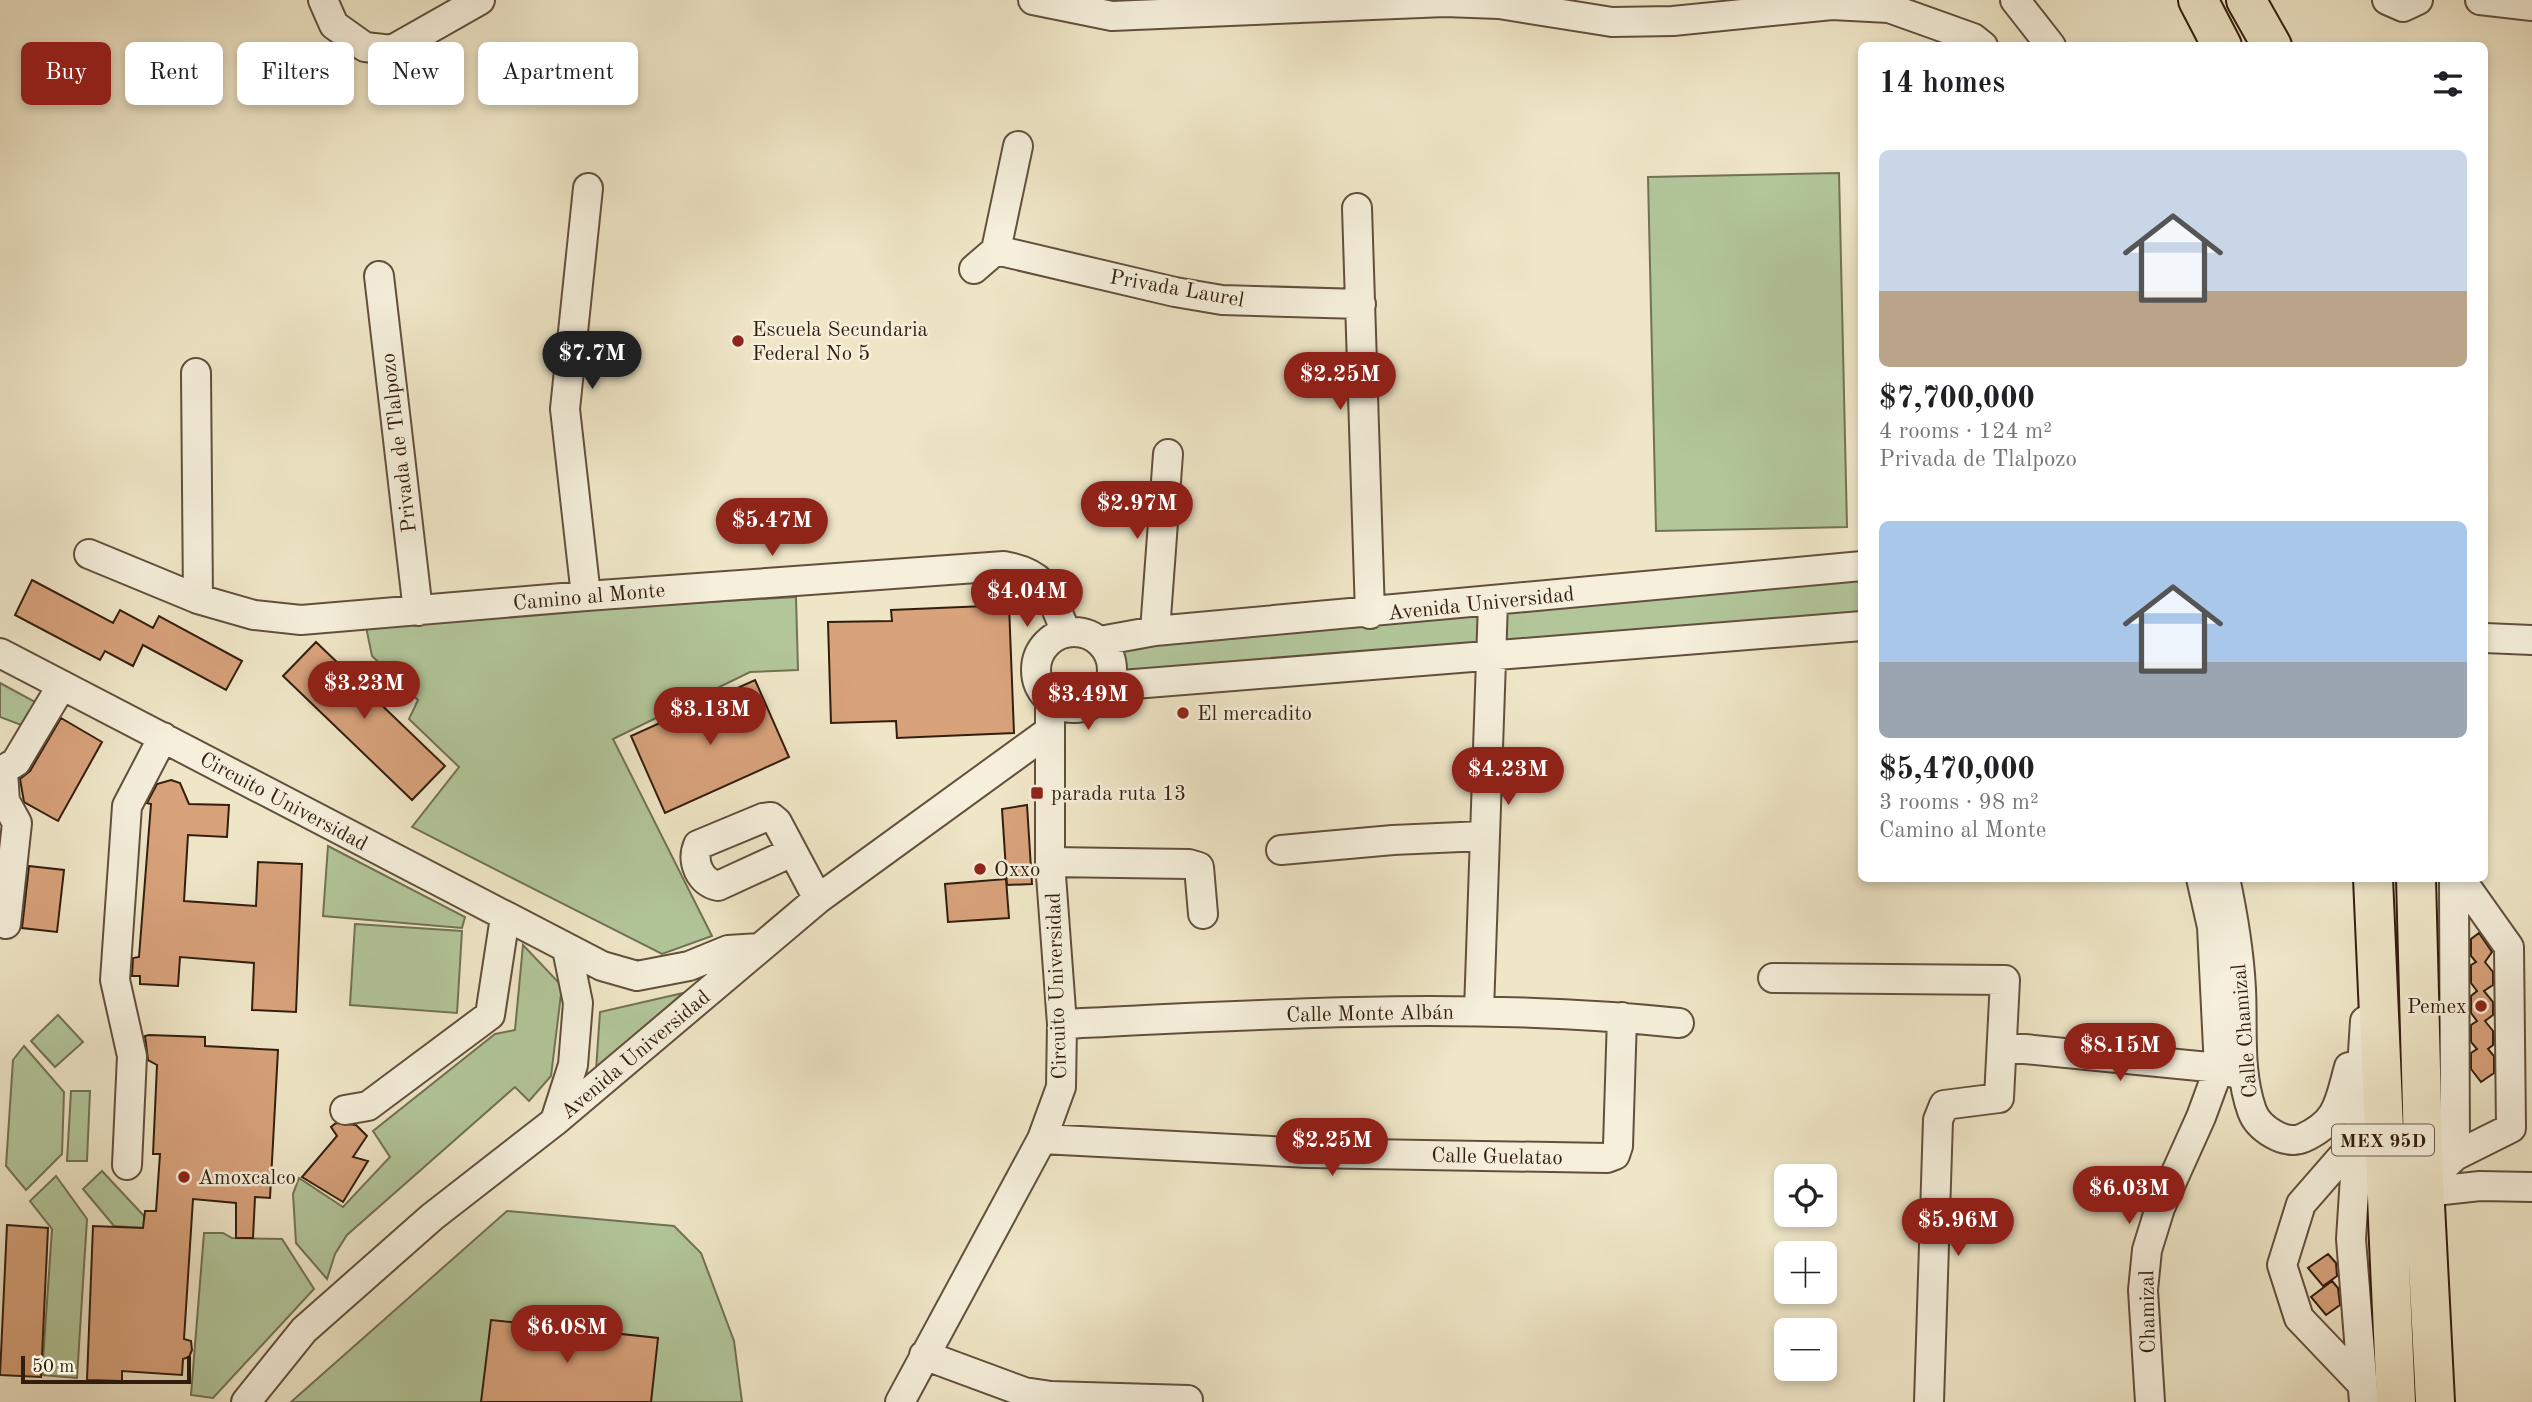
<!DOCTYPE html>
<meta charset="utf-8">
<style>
body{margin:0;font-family:"Old Standard TT",serif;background:#f2f2f2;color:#202124;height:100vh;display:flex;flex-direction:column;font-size:26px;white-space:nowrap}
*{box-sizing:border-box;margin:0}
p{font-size:23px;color:#757577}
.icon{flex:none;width:38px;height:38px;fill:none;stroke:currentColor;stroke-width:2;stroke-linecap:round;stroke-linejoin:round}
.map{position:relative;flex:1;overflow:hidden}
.details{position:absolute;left:1858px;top:42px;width:630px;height:840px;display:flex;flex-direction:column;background:#fff;border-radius:10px;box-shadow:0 4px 10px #0003}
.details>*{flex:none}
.top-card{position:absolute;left:21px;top:42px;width:665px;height:63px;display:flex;gap:14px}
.buttons{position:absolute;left:1774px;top:1164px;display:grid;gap:14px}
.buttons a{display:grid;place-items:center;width:63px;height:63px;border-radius:10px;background:#fff;box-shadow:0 4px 10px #0003;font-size:35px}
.scale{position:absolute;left:21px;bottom:18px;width:170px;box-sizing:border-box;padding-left:7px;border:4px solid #331e0e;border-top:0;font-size:19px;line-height:24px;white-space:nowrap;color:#331e0e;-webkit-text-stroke:5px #f5efdb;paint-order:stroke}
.price{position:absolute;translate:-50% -60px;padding:0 16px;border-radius:24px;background:#8f2418;color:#fff;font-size:23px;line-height:46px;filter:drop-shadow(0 2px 4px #0008)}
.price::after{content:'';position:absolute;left:50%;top:42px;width:21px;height:16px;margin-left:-10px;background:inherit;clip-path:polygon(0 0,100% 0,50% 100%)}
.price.on{background:#222;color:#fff}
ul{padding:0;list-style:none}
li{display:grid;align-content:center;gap:14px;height:371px;padding:0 21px}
li span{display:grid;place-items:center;height:217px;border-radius:10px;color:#555}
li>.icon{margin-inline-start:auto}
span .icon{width:126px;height:126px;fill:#fffc;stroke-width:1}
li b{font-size:30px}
h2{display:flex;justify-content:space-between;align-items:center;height:84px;padding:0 21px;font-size:30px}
.tag{padding:0 24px;border-radius:10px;background:#fff;box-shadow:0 4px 10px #0003;font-size:24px;line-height:63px}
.tag.on{background:#8f2418;color:#fff}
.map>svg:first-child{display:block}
.green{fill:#b2c69a;stroke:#727254;stroke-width:2}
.building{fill:#d8a27b;stroke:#331e0e;stroke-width:2}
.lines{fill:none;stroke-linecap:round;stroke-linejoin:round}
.minor-casing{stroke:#62503c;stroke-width:32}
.highway-casing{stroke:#331e0e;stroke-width:42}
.minor{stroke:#f5efdb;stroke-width:28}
.highway{stroke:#efe6c7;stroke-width:38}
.poi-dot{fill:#8f2418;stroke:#f5efdb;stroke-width:2.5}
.labels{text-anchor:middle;stroke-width:5;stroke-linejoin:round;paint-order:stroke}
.shield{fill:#f5efdb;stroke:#6d5d4c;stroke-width:2}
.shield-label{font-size:19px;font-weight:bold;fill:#331e0e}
.street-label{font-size:21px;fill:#331e0e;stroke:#f5efdb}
.poi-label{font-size:21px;fill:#331e0e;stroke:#f5efdb;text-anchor:start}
</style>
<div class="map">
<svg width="2532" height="1402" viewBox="0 0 2532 1402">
<rect width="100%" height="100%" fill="#efe6c7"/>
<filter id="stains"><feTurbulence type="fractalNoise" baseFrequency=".00286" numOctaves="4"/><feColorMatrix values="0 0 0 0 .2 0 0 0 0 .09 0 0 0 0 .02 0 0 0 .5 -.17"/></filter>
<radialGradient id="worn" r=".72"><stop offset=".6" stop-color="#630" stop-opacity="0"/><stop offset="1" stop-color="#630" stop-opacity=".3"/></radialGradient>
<path class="green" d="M1839,173l8,354 -191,4 -8,-354z
M1862,577v37l-363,33 4,-40z
M796,597l2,73 -48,2 -137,67 99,197 -50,18 -250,-127 47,-60 -50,-48 9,-19 -46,-44 -7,-34z
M1480,615l-3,32 -354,31 -3,-33z
M0,683l39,21 -15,22 -24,-9z
M328,846l137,71 -3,11 -139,-12z
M355,924l107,7 -5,82 -107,-8z
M523,945l39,41 -11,90 -22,25 -14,-14 -168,148 -12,19 -8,25 -31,-36 -3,-49 6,-16 44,29 47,-50 -17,-26 122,-97 20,-4z
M683,993l-87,77 4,-58z
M58,1015l25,27 -28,25 -24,-26z
M24,1046l40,46 -2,62 -36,36 -20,-24 7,-106z
M71,1091h19l-3,70h-20z
M102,1171l42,45v12l-30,-2 -31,-37z
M56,1176l31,43 -10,159 -35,-3 10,-146 -22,-28z
M507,1211l167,15 27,27 33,88 8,61h-451z
M204,1233h19l9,5 50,1 32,50 -101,109 -22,-3z"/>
<path class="building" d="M32,580l81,43 7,-13 33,18 6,-12 83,45 -16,29 -83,-45 -10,21 -28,-15 -5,9 -85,-45z
M1009,605l5,128 -117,5 -1,-17 -65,2 -3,-101 64,-1 -1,-11z
M316,642l129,124 -33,34 -129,-124z
M755,680l34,77 -124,56 -34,-77z
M61,718l41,24 -44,79 -34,-19 -4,-23 10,-8z
M171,780l9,3 9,21 40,1 -2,32 -39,-2 -4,66 72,5 2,-44 44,2 -6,148 -44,-2 2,-47 -74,-6 -2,29 -38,-2v-8h-8l1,-18 6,-1 12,-153 -4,-1 10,-19z
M1027,805l5,79 -25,1 -5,-76z
M29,866l35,4 -7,62 -35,-4z
M1006,879l3,39 -61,4 -3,-38z
M2479,933l13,19 -7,10 8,10v13l-9,6 9,11v13l-8,6 8,10v14l-5,4 6,7v17l-13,9 -10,-13v-16l6,-4 -6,-7v-17l6,-4 -6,-8v-17l6,-5 -6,-8v-18l5,-3 -5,-6v-17z
M149,1035l56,2v9l73,4 -8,148 -15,-1 -2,41h-17v-35l-43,-4 -9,140 7,2 1,9 -3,7 -6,2 -1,16 -60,-4v10l-35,-1 6,-154 50,2 2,-17h11l4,-57h-7l4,-89 -9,-5 -3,-24z
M336,1123l20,2 11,11 -14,21 15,4 -25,41 -41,-25 35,-41 -6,-9z
M7,1225l41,3 -7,149 -41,-2z
M2328,1254l8,9 1,13 -14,10 -15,-18z
M2332,1281l6,7 2,17 -14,10 -15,-18z
M491,1320l167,18 -7,64h-170z"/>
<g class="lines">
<defs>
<path id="minor" d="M323,0l11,25 31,22 27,3 88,-50
M1033,0l79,16 333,-14 54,2 113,18 61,-1 159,-16 57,3 84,30 10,8
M2015,0l36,46
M2387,0l16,7 15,-7
M2480,0l52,6
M1357,208l13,406
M996,250l179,42 47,8 139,4
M974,269l22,-19 22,-104
M379,276l39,335
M196,373l2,226
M89,554l109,45 56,16 47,5 285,-24 418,-30c45,8 45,28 62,66
M586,596l-21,-187 23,-221
M1155,631l13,-177
M1036 670a38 38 0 1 1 76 0a38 38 0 1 1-76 0Z
M2485,638l47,2
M1100,641l55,-10 707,-65
M0,653l602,313 35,10 52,-10 39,-16 32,-2
M1109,686l753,-60
M0,772l16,-10 46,-77
M3,772l2,29 12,22 -11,101
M1281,850l112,-10 90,-4
M792,852l-74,34c-18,-4 -27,-24 -20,-41l65,-27 8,-1 6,5 41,77
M1050,862l139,2 10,3 4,47
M2225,878c8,37 14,73 16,111 2,40 -3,83 11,122 6,17 33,35 51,27 36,-16 36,-36 46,-71
M2454,878l1,278
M1773,978l232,2 -6,118 -55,7 -6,15 -9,282
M1479,1011l14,-409
M1062,1024c205,-10 412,-23 617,-1
M2004,1047l215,21 15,5
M345,1110l23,-4 122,-91 15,-98
M555,1121l18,-56 5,-62 -11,-54
M1042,1139l267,14 298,5 8,-3 3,-9 4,-129
M2355,1142l-54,62 -19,61 17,53 62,65
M127,1165l5,-109 -17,-76 12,-174 36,-69
M2424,1185l31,-29 56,-28 -2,-181 -49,-69
M2425,1192l55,-6 52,1
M924,1355l100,37 27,4 137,4
M246,1402l58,-72 128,-113 122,-95 264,-223 230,-167
M900,1402l142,-263 19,-52 1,-63 -12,-162v-162
M2150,1402l-7,-112 4,-40 13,-42 41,-91 18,-49 -7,-141 -11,-49
M2364,1402l-13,-163 14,-218"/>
<path id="highway" d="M2198,0l24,46
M2246,0l26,46
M2373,878l23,524
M2416,878l8,307 11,217"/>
</defs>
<use href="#minor" class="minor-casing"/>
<use href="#highway" class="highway-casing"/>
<use href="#minor" class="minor"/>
<use href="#highway" class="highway"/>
</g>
<g class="poi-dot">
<circle cx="738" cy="341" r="7"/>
<circle cx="1183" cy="713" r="7"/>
<rect x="1030" y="786" width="14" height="14" rx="3.5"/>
<circle cx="980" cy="869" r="7"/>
<circle cx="2481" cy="1006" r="7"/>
<circle cx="184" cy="1177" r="7"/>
</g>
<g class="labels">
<rect class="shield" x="2332" y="1124.5" width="102" height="31" rx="5"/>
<g class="shield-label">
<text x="2383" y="1147">MEX 95D</text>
</g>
<g class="street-label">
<text transform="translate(1177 288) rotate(10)" y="7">Privada Laurel</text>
<text transform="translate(398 443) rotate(-97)" y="7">Privada de Tlalpozo</text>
<text transform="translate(589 596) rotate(-5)" y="7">Camino al Monte</text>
<text transform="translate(1481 603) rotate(-6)" y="7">Avenida Universidad</text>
<text transform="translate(284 801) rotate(28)" y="7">Circuito Universidad</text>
<text transform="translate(1056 986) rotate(-92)" y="7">Circuito Universidad</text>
<text transform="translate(1370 1013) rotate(-1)" y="7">Calle Monte Albán</text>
<text transform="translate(2244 1031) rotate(-95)" y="7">Calle Chamizal</text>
<text transform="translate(635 1054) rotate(-40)" y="7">Avenida Universidad</text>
<text transform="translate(1497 1156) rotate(1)" y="7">Calle Guelatao</text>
<text transform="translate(2147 1312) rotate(-91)" y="7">Chamizal</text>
</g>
<g class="poi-label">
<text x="752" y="336">Escuela Secundaria<tspan x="752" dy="24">Federal No 5</tspan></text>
<text x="1197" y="720">El mercadito</text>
<text x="1051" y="800">parada ruta 13</text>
<text x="994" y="876">Oxxo</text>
<text x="2467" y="1013" text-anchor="end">Pemex</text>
<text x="198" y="1184">Amoxcalco</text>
</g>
</g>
<rect width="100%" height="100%" filter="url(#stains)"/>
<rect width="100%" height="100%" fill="url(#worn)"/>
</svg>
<div class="buttons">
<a><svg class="icon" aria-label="locate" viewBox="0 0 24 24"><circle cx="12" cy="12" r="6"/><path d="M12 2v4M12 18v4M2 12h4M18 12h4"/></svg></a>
<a>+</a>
<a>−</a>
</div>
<div class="scale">50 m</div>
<b class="price on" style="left:592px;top:391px">$7.7M</b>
<b class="price" style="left:1340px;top:412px">$2.25M</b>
<b class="price" style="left:1137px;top:541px">$2.97M</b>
<b class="price" style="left:772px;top:558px">$5.47M</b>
<b class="price" style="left:1027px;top:629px">$4.04M</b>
<b class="price" style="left:364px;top:721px">$3.23M</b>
<b class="price" style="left:1088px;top:732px">$3.49M</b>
<b class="price" style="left:710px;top:747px">$3.13M</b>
<b class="price" style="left:1508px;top:807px">$4.23M</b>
<b class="price" style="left:2120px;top:1083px">$8.15M</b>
<b class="price" style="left:1332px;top:1178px">$2.25M</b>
<b class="price" style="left:2129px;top:1226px">$6.03M</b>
<b class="price" style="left:1958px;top:1258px">$5.96M</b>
<b class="price" style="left:567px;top:1365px">$6.08M</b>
<div class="top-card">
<a class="tag on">Buy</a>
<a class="tag">Rent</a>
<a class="tag">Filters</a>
<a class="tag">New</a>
<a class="tag">Apartment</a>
</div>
<section class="details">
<h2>14 homes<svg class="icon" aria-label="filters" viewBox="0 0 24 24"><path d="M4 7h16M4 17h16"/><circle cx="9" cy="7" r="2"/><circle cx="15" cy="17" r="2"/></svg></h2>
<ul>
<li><span style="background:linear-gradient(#c9d6e8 65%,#b9a48a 0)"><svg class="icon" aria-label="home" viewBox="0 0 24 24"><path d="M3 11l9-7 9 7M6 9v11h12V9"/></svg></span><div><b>$7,700,000</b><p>4 rooms · 124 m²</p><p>Privada de Tlalpozo</p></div></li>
<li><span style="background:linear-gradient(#a9c7e8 65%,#9aa5b1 0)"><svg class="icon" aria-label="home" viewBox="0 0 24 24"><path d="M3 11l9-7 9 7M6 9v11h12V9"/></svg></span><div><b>$5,470,000</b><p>3 rooms · 98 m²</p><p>Camino al Monte</p></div></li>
</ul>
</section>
</div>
